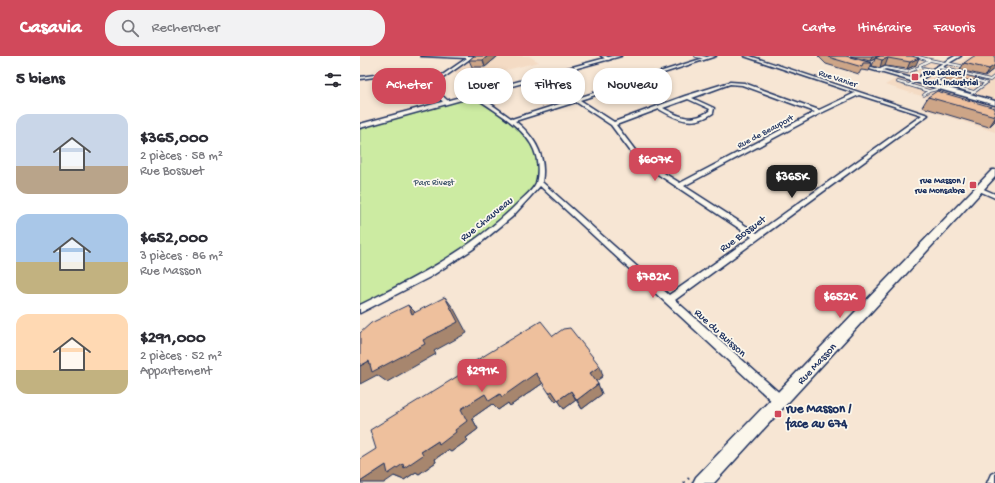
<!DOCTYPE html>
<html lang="fr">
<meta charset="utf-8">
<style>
body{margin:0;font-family:"Gochi Hand",sans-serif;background:#f2f2f3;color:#2b2b33;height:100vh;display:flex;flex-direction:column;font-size:15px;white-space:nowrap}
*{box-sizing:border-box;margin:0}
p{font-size:13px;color:#7c7c81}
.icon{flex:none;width:22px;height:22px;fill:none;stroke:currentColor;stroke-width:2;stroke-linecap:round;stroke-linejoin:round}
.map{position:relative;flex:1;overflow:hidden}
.sheet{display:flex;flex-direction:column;background:#fff;width:360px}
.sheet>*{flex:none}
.hud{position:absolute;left:12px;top:12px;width:380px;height:36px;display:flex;gap:8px}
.price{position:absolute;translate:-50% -34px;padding:0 9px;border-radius:8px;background:#d1495b;color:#fff;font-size:13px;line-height:26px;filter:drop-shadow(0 1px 2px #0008)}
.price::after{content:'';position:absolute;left:50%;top:24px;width:12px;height:9px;margin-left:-6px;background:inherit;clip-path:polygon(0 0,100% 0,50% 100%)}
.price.current{background:#222;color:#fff}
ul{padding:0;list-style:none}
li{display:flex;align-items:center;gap:12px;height:100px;padding:0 16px}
li span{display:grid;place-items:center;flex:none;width:112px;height:80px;border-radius:12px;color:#555}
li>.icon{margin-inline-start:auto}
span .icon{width:48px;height:48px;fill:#fffc;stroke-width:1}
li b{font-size:17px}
h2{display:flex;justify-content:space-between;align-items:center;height:48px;padding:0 16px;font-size:17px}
.chip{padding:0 14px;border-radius:16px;background:#fff;box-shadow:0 2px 6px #0003;font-size:14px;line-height:36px}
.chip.current{background:#d1495b;color:#fff}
header{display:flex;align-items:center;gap:24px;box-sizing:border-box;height:56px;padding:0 20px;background:#d1495b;color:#fff}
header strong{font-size:19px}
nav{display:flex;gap:22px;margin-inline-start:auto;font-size:14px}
.search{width:280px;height:36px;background:#f2f2f3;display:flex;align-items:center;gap:10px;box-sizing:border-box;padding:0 14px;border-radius:16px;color:#7c7c81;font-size:15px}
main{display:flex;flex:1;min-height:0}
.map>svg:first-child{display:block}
.built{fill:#f4dbc4}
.green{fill:#cceba2;stroke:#748d80}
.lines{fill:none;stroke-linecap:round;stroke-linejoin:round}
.service-casing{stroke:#1b2f5e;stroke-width:3.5}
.minor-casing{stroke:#1b2f5e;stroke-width:3}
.tertiary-casing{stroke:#1b2f5e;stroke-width:3}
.path{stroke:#1b2f5e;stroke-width:2.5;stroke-dasharray:1.5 4;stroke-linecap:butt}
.service{stroke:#fbf7ec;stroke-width:2}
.minor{fill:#fbf7ec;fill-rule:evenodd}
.tertiary{fill:#fbf7ec;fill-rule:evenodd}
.wall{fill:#cda587;stroke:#1b2f5e}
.shaded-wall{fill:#a7866e;stroke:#1b2f5e}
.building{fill:#eec09d;stroke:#1b2f5e}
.poi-dot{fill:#d1495b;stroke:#fbf7ec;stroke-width:1.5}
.labels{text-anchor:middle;stroke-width:3.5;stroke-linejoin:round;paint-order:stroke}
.far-poi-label{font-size:9px;font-weight:bold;fill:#1b2f5e;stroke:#fbf7ec;text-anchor:start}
.far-street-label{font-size:9px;fill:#1b2f5e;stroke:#fbf7ec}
.far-park-label{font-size:9px;fill:#3e556c;stroke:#fbf7ec}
.street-label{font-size:11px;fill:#1b2f5e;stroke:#fbf7ec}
.near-poi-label{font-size:13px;font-weight:bold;fill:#1b2f5e;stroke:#fbf7ec;text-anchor:start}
</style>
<header>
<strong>Casavia</strong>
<div class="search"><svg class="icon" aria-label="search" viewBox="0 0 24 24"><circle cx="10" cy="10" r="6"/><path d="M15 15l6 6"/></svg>Rechercher</div>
<nav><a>Carte</a><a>Itinéraire</a><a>Favoris</a></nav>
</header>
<main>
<section class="sheet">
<h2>5 biens<svg class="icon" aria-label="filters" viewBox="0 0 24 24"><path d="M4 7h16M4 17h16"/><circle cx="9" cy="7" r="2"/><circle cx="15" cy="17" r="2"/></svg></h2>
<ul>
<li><span style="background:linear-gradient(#c9d6e8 65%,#b9a48a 0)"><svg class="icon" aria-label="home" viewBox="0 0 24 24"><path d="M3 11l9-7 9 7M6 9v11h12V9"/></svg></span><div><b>$365,000</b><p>2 pièces · 58 m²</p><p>Rue Bossuet</p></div></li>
<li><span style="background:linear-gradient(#a9c7e8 60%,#c2b280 0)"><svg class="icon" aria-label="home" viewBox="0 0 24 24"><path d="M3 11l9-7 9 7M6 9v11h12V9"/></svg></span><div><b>$652,000</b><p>3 pièces · 86 m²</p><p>Rue Masson</p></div></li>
<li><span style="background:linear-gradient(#ffd9b3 70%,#c2b280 0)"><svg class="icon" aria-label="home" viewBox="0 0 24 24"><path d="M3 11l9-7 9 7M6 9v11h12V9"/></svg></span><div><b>$291,000</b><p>2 pièces · 52 m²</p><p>Appartement</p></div></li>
</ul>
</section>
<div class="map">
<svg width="635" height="427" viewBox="0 0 635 427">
<rect width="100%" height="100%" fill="#f7e6d4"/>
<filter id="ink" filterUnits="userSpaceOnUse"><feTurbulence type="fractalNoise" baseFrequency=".025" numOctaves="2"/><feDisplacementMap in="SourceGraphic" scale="8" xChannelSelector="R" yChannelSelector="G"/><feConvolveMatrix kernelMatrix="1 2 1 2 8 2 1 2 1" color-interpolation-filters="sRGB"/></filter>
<g filter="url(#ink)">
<path class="built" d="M116,0h53l10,6 -50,12 -37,-1z
M474,0h91l32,7 13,-7h25v76l-74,-24 10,-9 -46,-14 17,-10z"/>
<path class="green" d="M115,39l47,34 13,17 6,29 -9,16 -28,30 -49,36 -95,52v-183z"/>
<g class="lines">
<defs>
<path id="service" d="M336,0l10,2
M555,0l15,4
M586,7l15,3
M560,11v-2l10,-5 15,3
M578,11l52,13 5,-4
M518,15l7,-3 22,4 13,-5 27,7 -11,7 6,2 -5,3
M611,23l15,4 -12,9
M555,25l-6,4 20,6
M538,26l11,3
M582,27l32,9 -2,1
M564,39l5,-4 8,-2"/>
<path id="minor" d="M61,0h53l-31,22 -10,9 15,14v2h-4l-15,-16 9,-9 -56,-2 -22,3v-2l22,-3 59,2 26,-18z
M241,0h5l5,3 -3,1z
M350,0h6l-136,44 34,22 71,-26 45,-14 14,1 75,27 36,-17 -111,-37h6l178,59 -253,185 109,97 1,4 -1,4 -4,1 -4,-1 -236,-219 -28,31 -39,32 -43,28 -70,36v-8c58,-28 115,-58 160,-104 5,-5 13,-11 16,-18 3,-10 2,-24 -2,-33 -9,-23 -41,-40 -61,-54v-2h4l35,25zM370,28l12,1 73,27 -135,71 -29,-18 -13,-11 -22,-29 43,-16c19,11 34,18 54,4l1,-5 -22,-10zM499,39l63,20 -165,118 -73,-47 137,-73zM328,43l22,10 -1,2c-17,12 -29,6 -46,-3zM216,46l35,23 23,31 13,11 105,70 -83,58 -127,-113c5,-26 -8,-46 -27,-61z
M619,131l16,7v4l-18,-8 -1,-1z
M635,416v11h-8l4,-9z"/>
<path id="tertiary" d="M253,0h8l-261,72v-4z
M464,0h8l83,23 40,-23h6l-41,24 75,21v4z
M632,114h3v7l-281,306h-21l3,-6z"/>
</defs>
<use href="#service" class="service-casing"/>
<use href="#minor" class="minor-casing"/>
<use href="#tertiary" class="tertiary-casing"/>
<path class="path" d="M324,427l6,-6"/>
<use href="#service" class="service"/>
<use href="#minor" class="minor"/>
<use href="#tertiary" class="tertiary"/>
</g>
<path class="wall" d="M114,0h24l-13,11h-13l-3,-7z
M458,0h28l26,7 -3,8 -8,-1 -2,4 -33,-10z
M490,0h61l5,9 -9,4 -22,-3 -5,2 -8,-2 3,-7 -5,2z
M604,7l31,5 -10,8 -25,-6z
M586,20l31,2 -3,5 -5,3 -26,-5z
M568,41l67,11v13l-6,6 -67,-20z
M193,280l50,40 -7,5 6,13 -20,15 -6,-9 -12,9 -6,-9 -2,2 -13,-19 -33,23 -2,-3 -10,7 -6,-6 -20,14 6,11 -12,9 2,2 -17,12 -3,-2 -13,9 1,3 -17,12 -3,-2 -12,8 -10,-4z"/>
<path class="shaded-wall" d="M128,0h10l-13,11 -2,-7z
M512,0h8l-5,2v1l-5,2z
M528,2l-3,8 -5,2 2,-8z
M559,2l-3,7 -9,4 3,-7z
M635,9v3l-10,8 4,-7z
M617,22l-3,5 -5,3 3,-5z
M635,62v3l-6,6z
M85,241l9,12 13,24 -33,18 2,3 -49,28 -10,-7 -17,9v-18l9,-5 54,-21z
M48,249l11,11 -7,-2z
M240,310l3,10 -9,7 -4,-10z
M176,317l7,10 -33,23 -2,-3 -10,7 -6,-6 -20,14 6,11 -12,9 2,2 -17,12 -3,-2 -13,9 1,3 -17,12 -3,-2 -12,8 -10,-4 -10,7h-24v-1l26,-17 35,-13 34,-22 6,-21 24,-15h15z
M238,328l4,10 -20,15 -5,-9z
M192,335l6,9 -2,2 -7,-9z
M211,335l5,9 -12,9 -6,-9z"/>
<path class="building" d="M114,0h14l-5,4h-14z
M467,0h19l26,7h-9l-1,4 -34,-10z
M520,0h31l8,2 -9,4 -22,-4 -6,2 -7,-2z
M614,0h21v9l-6,4 -25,-6z
M592,16l25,6 -5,3 -26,-5z
M577,35l58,17v8l-67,-19z
M85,241l13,25 -35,18 2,4 -53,28 -3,-11 -9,5v-33l11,-10 37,-18 4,9z
M181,265l12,15 10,-7 7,-1 30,38 -10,7 8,11 -21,16 -6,-9 -13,9 -6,-9 -3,2 -13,-20 -34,24 -2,-3 -11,7 -4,-7 -24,15 6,12 -12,9 1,2 -17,13 -1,-4 -17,11 2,3 -19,13 -1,-4 -15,10 -2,-9 -26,17v-23l16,-10 -6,-19 96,-59 -2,-3z"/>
</g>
<g class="poi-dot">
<rect x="551" y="17" width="8" height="8" rx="2"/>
<rect x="609" y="125" width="8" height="8" rx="2"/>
<rect x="414" y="354" width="8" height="8" rx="2"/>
</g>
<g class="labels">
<g class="far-poi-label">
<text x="563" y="19">rue Leclerc /<tspan x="563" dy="10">boul. Industriel</tspan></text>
<text x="605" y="127" text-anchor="end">rue Masson /<tspan x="605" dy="10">rue Monsabre</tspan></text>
</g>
<g class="far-street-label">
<text transform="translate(478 22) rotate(18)" y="3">Rue Vanier</text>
<text transform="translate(405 75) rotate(-28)" y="3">Rue de Beauport</text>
</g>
<g class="far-park-label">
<text x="74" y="129">Parc Rivest</text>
</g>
<g class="street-label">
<text transform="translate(126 162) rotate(-39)" y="4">Rue Chauveau</text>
<text transform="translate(382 177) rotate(-36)" y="4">Rue Bossuet</text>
<text transform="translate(361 276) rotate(42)" y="4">Rue du Buisson</text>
<text transform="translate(456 307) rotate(-47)" y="4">Rue Masson</text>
</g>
<g class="near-poi-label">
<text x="426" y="356">rue Masson /<tspan x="426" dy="15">face au 674</tspan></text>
</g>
</g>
</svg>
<b class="price" style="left:295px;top:126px">$607K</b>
<b class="price current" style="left:432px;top:143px">$365K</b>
<b class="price" style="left:293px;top:243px">$782K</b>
<b class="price" style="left:480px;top:263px">$652K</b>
<b class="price" style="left:122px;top:337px">$291K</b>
<div class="hud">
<a class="chip current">Acheter</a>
<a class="chip">Louer</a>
<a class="chip">Filtres</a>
<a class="chip">Nouveau</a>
</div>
</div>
</main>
